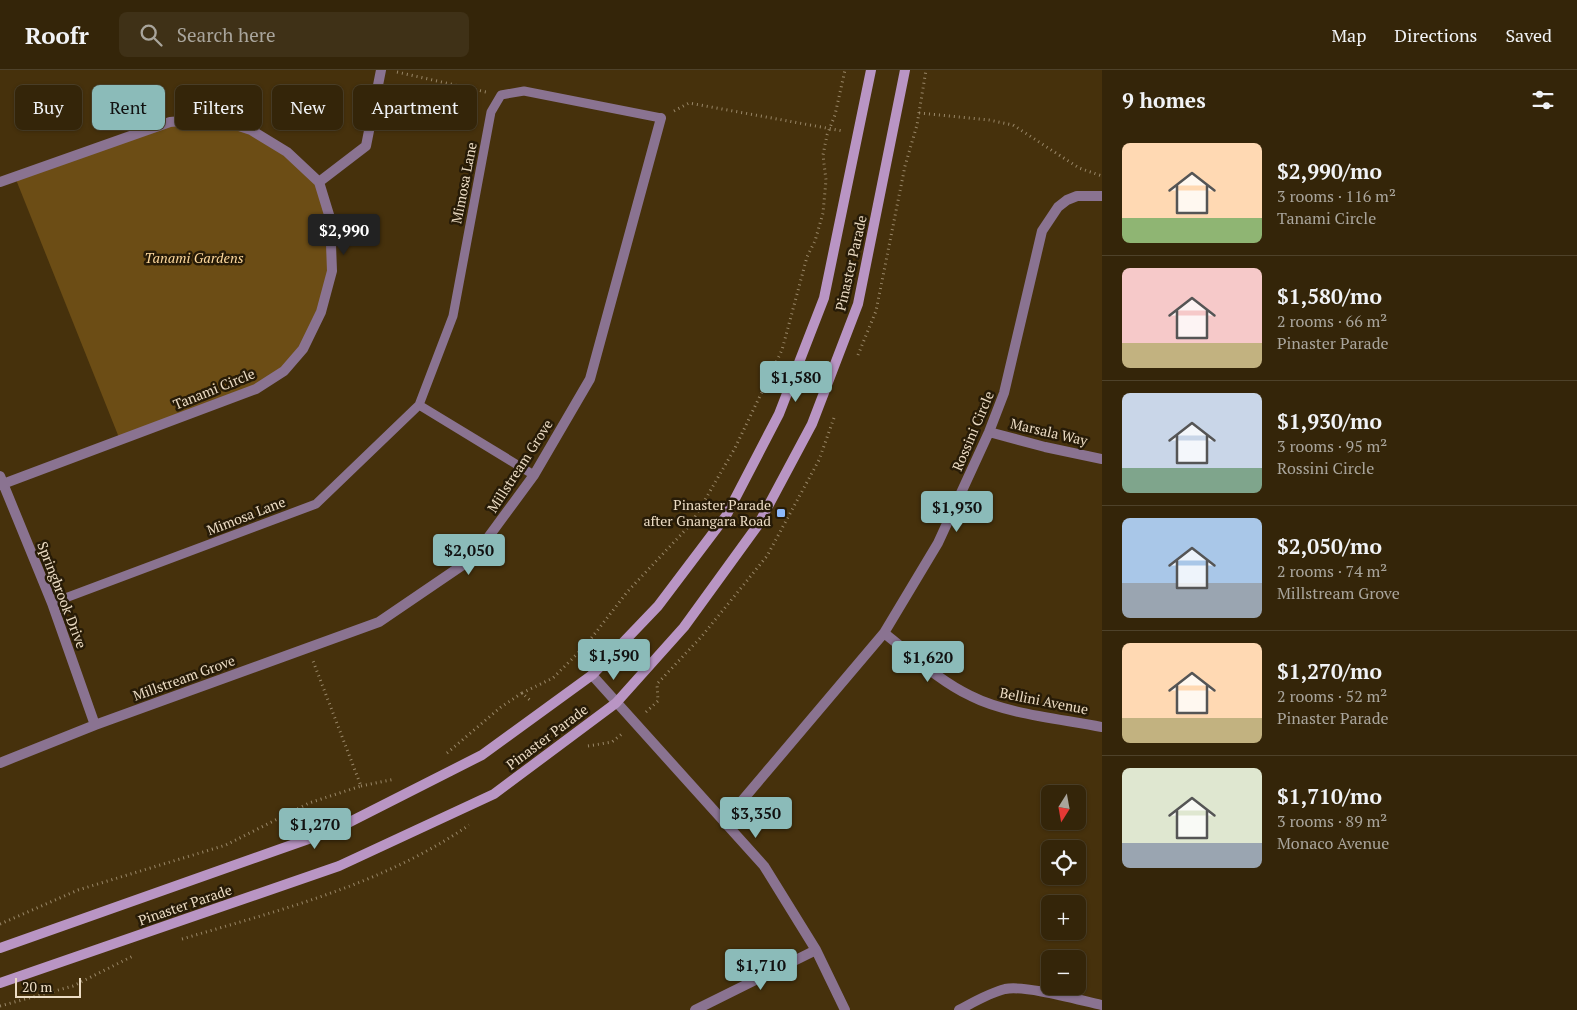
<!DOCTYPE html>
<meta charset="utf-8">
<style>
body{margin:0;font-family:"PT Serif",serif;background:#3f3117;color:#f1f3f6;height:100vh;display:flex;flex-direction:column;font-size:19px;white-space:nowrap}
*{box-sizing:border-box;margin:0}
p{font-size:16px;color:#a9a59c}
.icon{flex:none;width:28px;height:28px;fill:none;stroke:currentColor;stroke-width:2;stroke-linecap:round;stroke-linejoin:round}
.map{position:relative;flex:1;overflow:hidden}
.drawer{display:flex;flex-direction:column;background:#342509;width:475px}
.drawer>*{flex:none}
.top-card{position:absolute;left:15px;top:15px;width:475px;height:45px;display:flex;gap:10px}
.needle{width:32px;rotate:191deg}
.tools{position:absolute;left:1041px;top:715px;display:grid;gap:10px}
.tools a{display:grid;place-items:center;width:45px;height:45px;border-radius:8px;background:#342509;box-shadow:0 1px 4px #0004,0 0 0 1px #4e422a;font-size:25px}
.scale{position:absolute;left:15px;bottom:12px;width:66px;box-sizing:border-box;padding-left:5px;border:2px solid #ecdcc4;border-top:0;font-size:14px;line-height:18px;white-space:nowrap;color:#ecdcc4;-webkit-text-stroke:4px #271b07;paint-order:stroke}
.price{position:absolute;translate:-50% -42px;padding:0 11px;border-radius:5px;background:#8bbbb9;color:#111;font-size:16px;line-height:32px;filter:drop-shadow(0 1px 2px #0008)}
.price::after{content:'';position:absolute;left:50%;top:30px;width:15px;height:11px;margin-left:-8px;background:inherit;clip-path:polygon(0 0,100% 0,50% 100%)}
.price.on{background:#222;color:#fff}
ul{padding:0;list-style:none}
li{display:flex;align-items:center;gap:15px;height:125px;padding:0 20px}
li+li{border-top:1px solid #4e422a}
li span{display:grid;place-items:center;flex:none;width:140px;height:100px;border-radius:8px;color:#555}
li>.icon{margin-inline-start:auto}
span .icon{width:60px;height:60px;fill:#fffc;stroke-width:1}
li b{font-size:21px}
h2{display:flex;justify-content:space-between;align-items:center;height:60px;padding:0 20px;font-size:21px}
.chip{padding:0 18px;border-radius:8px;background:#342509;box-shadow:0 1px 4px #0004,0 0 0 1px #4e422a;font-size:18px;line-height:45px}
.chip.on{background:#8bbbb9;color:#111}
header{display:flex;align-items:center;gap:30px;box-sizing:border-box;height:70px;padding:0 25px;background:#342509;border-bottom:1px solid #4e422a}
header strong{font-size:24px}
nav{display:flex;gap:28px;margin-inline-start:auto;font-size:18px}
.search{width:350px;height:45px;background:#3f3117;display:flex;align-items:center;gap:12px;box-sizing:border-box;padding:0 18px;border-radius:8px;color:#a9a59c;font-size:19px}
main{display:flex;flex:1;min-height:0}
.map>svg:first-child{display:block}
.green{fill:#6c4d15}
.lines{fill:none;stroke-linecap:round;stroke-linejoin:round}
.path{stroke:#998768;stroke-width:3;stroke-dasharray:1 4;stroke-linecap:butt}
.lane{stroke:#8a7391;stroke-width:9}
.street{stroke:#8a7391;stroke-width:10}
.secondary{stroke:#b995c4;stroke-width:10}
.poi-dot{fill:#8cb9fc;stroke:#271b07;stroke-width:2}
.labels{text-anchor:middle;stroke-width:5;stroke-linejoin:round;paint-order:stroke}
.street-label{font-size:14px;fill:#ecdcc4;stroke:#271b07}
.park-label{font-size:14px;font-style:italic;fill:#ffd99d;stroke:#271b07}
.poi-label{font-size:14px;fill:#ecdcc4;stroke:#271b07;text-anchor:end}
</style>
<header>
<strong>Roofr</strong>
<div class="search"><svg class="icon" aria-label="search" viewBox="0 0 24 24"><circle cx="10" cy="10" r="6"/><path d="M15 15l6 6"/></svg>Search here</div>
<nav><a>Map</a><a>Directions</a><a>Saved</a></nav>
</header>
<main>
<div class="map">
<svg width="1102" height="940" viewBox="0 0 1102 940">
<rect width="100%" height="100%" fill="#46310c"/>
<path class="green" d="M215,48l36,12 68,52 11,36 2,53 -29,78 -47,40 -136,51 -105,-263 155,-55z"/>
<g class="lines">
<path class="path" d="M397,2l89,20
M674,41l15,-8 154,28
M919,43l70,7 24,5 66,43 23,8
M858,285l18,-44 29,-145 12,-41 9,-55
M522,623l31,-15 33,-33 42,-54 63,-67 44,-76 47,-98 25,-93 8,-16 8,-28 3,-33 -3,-25 4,-20 8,-20 10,-45
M646,642l12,-11 -1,-17 45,-48 65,-80 52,-96 16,-45
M588,676l24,-4 11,-9
M447,683l54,-46 21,-14 9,8
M361,716l34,-7
M0,854l78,-34 148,-45 83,-42 52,-17 -48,-125
M182,869c98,-29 202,-55 287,-114
M0,936l73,-20 60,-30"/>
<path class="lane" d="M419,335l115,70
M52,533l264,-99 103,-99 34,-89 38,-204 10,-17 23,-4 137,27"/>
<path class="street" d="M0,112l170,-60 45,-4 36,12 36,22 32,30 11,36 2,53 -11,41 -18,37 -19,22 -28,18 -256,96
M319,112l47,-36 15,-76
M989,362l56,15 57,12
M0,406l52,127 43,122
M884,563c27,21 55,48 87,63 35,18 91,23 131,31
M592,605l172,191 52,84 29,60
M0,693l95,-38 284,-103 94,-64 61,-83 56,-96 71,-261
M724,752l160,-189 54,-90 51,-111 15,-39 38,-162 16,-24 9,-7 10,-4h25
M695,940l121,-60
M959,940c15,-8 30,-17 46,-21 21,-4 74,11 97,16"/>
<path class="secondary" d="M0,878l334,-118 148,-75 110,-80 66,-69 68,-90 53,-102 45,-116 47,-228
M0,913l339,-117 155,-72 122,-91 68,-76 74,-102 54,-101 46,-120 47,-234"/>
</g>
<rect class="poi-dot" x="776" y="438" width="10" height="10" rx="2.5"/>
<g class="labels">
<g class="street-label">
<text transform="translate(464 113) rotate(-79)" y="5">Mimosa Lane</text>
<text transform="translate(851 193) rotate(-77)" y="5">Pinaster Parade</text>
<text transform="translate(214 319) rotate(-22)" y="5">Tanami Circle</text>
<text transform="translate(973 361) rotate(-67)" y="5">Rossini Circle</text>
<text transform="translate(1049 362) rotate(13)" y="5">Marsala Way</text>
<text transform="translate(520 396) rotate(-57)" y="5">Millstream Grove</text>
<text transform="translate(246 446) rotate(-21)" y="5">Mimosa Lane</text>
<text transform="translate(62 525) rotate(69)" y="5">Springbrook Drive</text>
<text transform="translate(184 608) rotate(-20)" y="5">Millstream Grove</text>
<text transform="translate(1044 631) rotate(11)" y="5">Bellini Avenue</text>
<text transform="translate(547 667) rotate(-37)" y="5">Pinaster Parade</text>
<text transform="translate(185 835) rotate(-19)" y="5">Pinaster Parade</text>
</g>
<g class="park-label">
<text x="194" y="193">Tanami Gardens</text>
</g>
<g class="poi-label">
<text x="771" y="440">Pinaster Parade<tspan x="771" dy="16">after Gnangara Road</tspan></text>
</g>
</g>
</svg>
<div class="tools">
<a><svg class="needle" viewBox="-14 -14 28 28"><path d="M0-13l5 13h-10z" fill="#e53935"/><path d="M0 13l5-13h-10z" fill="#a9a59c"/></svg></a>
<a><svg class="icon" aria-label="locate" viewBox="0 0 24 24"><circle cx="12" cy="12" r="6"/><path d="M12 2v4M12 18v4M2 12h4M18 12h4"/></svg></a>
<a>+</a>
<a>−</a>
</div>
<div class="scale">20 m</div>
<b class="price on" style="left:344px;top:186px">$2,990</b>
<b class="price" style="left:796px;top:333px">$1,580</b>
<b class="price" style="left:957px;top:463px">$1,930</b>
<b class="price" style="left:469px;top:506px">$2,050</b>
<b class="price" style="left:614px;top:611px">$1,590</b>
<b class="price" style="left:928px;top:613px">$1,620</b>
<b class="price" style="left:756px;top:769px">$3,350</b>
<b class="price" style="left:315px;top:780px">$1,270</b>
<b class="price" style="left:761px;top:921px">$1,710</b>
<div class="top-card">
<a class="chip">Buy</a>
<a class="chip on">Rent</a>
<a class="chip">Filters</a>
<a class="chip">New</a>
<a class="chip">Apartment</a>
</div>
</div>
<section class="drawer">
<h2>9 homes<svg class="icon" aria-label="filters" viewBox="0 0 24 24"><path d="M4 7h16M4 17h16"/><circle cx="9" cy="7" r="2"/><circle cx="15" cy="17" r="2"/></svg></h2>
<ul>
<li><span style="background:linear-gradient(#ffd9b3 75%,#8fb573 0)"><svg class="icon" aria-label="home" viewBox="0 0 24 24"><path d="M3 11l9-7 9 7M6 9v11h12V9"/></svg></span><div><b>$2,990/mo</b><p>3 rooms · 116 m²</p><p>Tanami Circle</p></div></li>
<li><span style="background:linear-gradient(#f6c9c9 75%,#c2b280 0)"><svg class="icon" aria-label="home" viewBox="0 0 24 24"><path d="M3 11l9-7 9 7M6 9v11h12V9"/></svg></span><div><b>$1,580/mo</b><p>2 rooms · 66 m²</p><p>Pinaster Parade</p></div></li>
<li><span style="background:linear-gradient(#c9d6e8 75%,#7fa58c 0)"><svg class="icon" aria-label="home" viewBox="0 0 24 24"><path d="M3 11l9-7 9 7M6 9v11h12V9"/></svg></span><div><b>$1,930/mo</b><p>3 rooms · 95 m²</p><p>Rossini Circle</p></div></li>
<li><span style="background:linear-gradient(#a9c7e8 65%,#9aa5b1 0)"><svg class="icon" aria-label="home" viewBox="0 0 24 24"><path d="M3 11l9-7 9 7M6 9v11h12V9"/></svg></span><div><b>$2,050/mo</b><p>2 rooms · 74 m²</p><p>Millstream Grove</p></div></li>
<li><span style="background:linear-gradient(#ffd9b3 75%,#c2b280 0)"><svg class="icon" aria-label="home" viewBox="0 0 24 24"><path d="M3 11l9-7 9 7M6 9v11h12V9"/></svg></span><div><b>$1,270/mo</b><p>2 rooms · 52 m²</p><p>Pinaster Parade</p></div></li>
<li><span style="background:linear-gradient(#dfe7d0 75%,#9aa5b1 0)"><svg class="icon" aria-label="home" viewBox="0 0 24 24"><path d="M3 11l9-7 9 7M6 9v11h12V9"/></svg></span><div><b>$1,710/mo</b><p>3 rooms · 89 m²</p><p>Monaco Avenue</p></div></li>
</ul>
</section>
</main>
